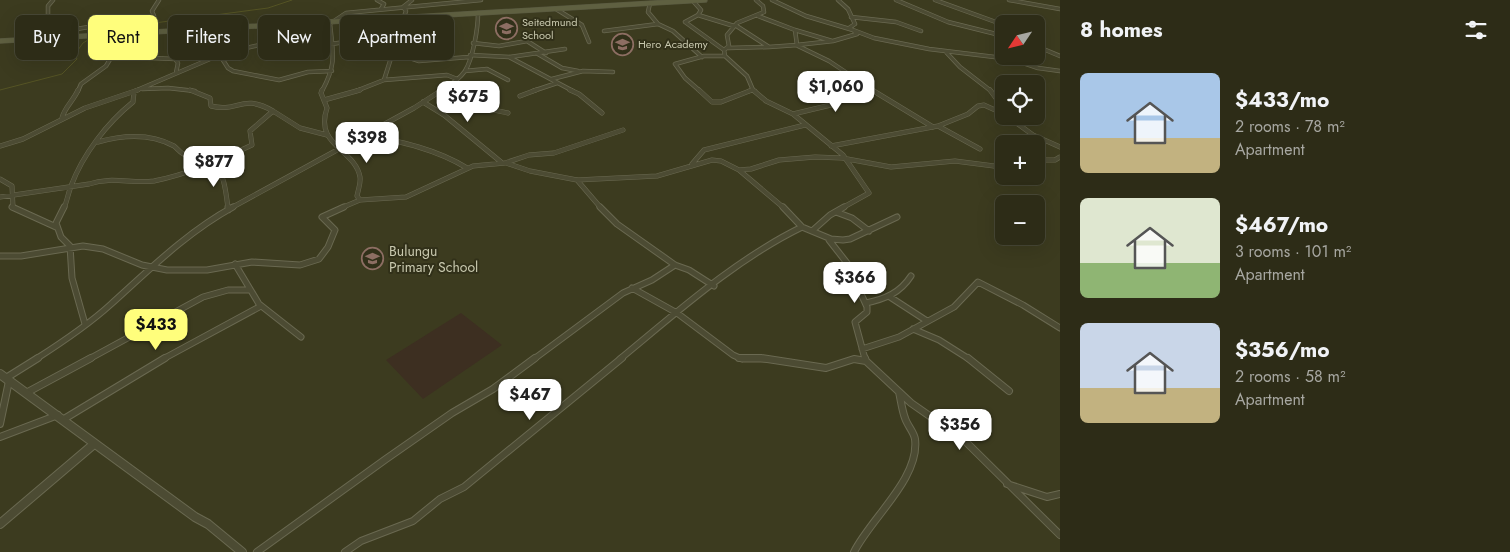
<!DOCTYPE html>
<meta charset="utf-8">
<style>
body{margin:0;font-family:Jost,sans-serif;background:#353420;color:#f1f3f6;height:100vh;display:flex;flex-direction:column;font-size:19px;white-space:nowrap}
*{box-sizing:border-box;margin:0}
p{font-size:16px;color:#a7a7a1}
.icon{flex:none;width:28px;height:28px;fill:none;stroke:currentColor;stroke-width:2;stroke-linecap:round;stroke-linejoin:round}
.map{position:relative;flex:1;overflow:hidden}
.drawer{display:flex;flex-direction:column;background:#2d2c17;width:450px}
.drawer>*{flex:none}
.banner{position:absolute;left:15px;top:15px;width:475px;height:45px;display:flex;gap:10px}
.needle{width:32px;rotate:235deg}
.tools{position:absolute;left:995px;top:15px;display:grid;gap:10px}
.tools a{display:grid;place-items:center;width:50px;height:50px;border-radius:8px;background:#2d2c17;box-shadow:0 5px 20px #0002,0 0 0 1px #484836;font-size:25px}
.price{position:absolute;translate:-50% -42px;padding:0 11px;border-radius:10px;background:#fff;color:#222;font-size:16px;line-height:32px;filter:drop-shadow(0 1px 2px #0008)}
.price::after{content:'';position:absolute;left:50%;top:30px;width:15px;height:11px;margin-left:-8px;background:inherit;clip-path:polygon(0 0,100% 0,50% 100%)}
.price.current{background:#fffe7c;color:#111}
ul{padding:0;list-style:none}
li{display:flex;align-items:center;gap:15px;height:125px;padding:0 20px}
li span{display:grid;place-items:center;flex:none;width:140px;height:100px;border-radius:8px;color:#555}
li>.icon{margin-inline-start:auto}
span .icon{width:60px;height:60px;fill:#fffc;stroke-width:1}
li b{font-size:21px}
h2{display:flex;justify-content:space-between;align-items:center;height:60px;padding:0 20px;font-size:21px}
.pill{padding:0 18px;border-radius:8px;background:#2d2c17;box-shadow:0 5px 20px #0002,0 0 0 1px #484836;font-size:18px;line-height:45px}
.pill.current{background:#fffe7c;color:#111}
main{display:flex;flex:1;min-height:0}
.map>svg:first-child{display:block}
.green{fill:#3d2f21}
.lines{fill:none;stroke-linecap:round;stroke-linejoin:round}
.stream{stroke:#555425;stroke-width:1}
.minor-far3-casing{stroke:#6a6951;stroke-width:4.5}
.minor-far2-casing{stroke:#6a6951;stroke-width:5}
.minor-far1-casing{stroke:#6a6951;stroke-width:7}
.minor-casing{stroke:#6a6951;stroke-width:8}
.tertiary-casing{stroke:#6a6951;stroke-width:10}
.secondary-casing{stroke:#585840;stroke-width:5.5}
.minor-far3{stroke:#4c4b33;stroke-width:3}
.minor-far2{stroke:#4c4b33;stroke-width:4}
.minor-far1{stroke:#4c4b33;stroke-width:5}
.minor{stroke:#4c4b33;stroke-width:6}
.tertiary{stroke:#4c4b33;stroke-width:8}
.secondary{stroke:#5f6041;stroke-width:4.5}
.labels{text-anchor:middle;stroke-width:4;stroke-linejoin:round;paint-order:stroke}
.far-poi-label{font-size:11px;fill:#c8c8ae;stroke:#313019;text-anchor:start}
.poi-label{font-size:14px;fill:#c8c8ae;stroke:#313019;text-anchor:start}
</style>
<main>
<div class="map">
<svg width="1060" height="552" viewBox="0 0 1060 552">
<rect width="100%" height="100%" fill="#3c3b1f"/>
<path class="green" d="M461,313l41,32 -79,54 -37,-39z"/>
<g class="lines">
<path class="stream" d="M98,33l11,-4 159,-21 24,-8
M0,90l62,-16 15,-15 -2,-5 8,-11 10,-6"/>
<defs>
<path id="minor-far3" d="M377,0l7,4 -3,5
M772,0l34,16 47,14
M838,0l10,9 7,15 -6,4
M896,0l52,22 56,14
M935,0l69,25
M1009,0l51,9
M693,1l8,9 -3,5 -13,7 39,28
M650,3l-2,9 10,12 15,7 29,26
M556,9l26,16 7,17
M698,15l36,11
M758,16l37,14 2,15 -28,2
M851,17l45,5 25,9
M266,25l20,21c26,1 114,-4 120,-35l-3,-4 9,-7
M182,30l1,4 13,4 11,14 14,5 7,11 5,3 46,9 29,-8 24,-1
M795,30l37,11
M604,31l54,-7
M35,36l13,-19v-11l5,-6
M33,39l2,-3 119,-20 -2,-5 7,-11
M473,43l26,3 28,-5 19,12
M797,45l36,-4 24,-7 -4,-4 21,8 55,11 82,10 27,9 22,3
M118,46l33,12 24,1 3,4 -2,10
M798,46l31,15 45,30
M1036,46l24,10
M728,48l41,-1 -34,-22
M946,52l14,15 31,24
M538,54l24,14 16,3
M470,55l39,2 64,34
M725,56l-1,-6 5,-4 -2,-11 10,-12 27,-11 -1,-6 -7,-6
M510,57l55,-8
M465,71l22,-2 21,11
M552,79l31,-8 30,1
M384,80l7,-22 16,-1 12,4 50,-4
M455,82l7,9
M142,89l26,-1 27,3
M753,90l2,1
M78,91l3,-7 25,-18 17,-28 -5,-4
M135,91l89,-38 49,-11 55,-17 18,-12 135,-13
M322,91c15,-28 11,-37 8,-67
M356,91l28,-11 63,-5 10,4
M440,91c9,-5 19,-11 25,-20 8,-13 13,-42 13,-58
M533,91l24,-8
M700,91l-15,-13 -10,-14 29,-8h21l22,20 6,14
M749,91l4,-1"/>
<path id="minor-far2" d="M190,90l20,8 1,8c27,7 31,-13 62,5
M322,90l-1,3 6,15c-13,38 28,41 33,69 1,6 -2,13 -3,19l3,4
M461,90c13,17 28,19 47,23
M570,90l9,4 23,19
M699,90l13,12h9l31,-12
M753,90l13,11 27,13 50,41 26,38 -27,15
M872,90l61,37
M990,90l14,19
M520,96l16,-6
M324,100l36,-10
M423,102l21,13 57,47
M793,114l42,-10 -16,-12
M1007,116l26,19 27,12
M62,118c2,-10 12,-18 16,-28
M938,126l30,-12 10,-8 6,-1 20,9
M366,135c36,7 70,14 101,33
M98,142c25,-7 52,-9 76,4 4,3 7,8 12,9 10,3 21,0 29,9 10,12 11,30 13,44
M0,146l23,-7 62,-31 53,-18
M831,146l107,-20 42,23
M1036,160h19l5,-3
M506,163l24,8 47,9 80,-4 55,-16 9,1 18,9 12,-1 28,-9 36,-3 27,1 49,9 64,-6 39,5 10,-2
M692,164l12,-14 101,-25
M739,170l45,38
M0,179l12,7 1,22
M577,180l24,28
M0,197l89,-13c23,-8 42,0 65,-3 35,-7 66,-21 98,-36l-2,-14 23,-20 27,17 27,7
M64,208c3,-7 4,-14 7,-22 12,-32 36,-63 62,-84l1,-10
M231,208l183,-100 28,-18
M341,208l19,-8 46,-3 67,-31 32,-3 24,-8 25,-2 69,-23"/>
<path id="minor-far1" d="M12,207l44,20
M64,207l-8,16 5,14 9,9 2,32 13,46
M228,207v3
M600,207l17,17 58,41 14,5 25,16
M783,207l19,20
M836,212l16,6 17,13
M812,231l18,-16 14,-8
M829,240l18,23 20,44v5l-12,10 10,37
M0,256h21l62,-10 20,3 39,16 25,5h40l45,-8 48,3 19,-6 9,-12 7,-17 -13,-13 22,-10
M235,264l24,40 42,33
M632,288l45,25 56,42 9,4
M890,297l37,24
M866,303c19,-4 34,-10 45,-27
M913,329l26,11 30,19
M862,349l37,-12 55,-30 24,-25 45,23 37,23
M36,359c25,-16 52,-34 74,-54 39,-35 77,-73 123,-98
M89,359l114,-62 25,-7h22
M163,359l98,-53
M534,359l89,-66 29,-13 23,-15
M620,359c56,-46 116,-100 182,-132l29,12 12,1 7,-1 47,-22
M744,359h23"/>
<path id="minor" d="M739,358h22l65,10 28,-9 12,2 45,42 53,37 96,95
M865,358l1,3
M968,358l41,33
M6,378l32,-20
M26,393l65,-35
M64,419l101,-61
M0,424l9,-43
M0,437l58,-22
M1007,484l40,13 13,-3
M257,552l129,-93 66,-46 41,-24 42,-31
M345,552l16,-11 52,-20 27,-22 24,-12 158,-129
M854,552c17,-34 66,-74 61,-113 -1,-7 -8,-14 -10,-21 -3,-8 -4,-17 -6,-26"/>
<path id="tertiary" d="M0,374l195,143 13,7 34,28
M0,524l94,-80"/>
<path id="secondary" d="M0,41l705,-41"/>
</defs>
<use href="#minor-far3" class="minor-far3-casing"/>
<use href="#minor-far2" class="minor-far2-casing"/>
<use href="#minor-far1" class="minor-far1-casing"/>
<use href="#minor" class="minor-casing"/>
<use href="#tertiary" class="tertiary-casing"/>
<use href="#secondary" class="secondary-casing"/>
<use href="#minor-far3" class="minor-far3"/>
<use href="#minor-far2" class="minor-far2"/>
<use href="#minor-far1" class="minor-far1"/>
<use href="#minor" class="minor"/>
<use href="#tertiary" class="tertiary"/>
<use href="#secondary" class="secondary"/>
</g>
<defs>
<symbol id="school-ring" viewBox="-11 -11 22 22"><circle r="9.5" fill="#313019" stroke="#8d6e63" stroke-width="1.5"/><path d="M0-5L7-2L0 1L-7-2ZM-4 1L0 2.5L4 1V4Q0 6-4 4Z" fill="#8d6e63"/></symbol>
</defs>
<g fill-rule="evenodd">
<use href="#school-ring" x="494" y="16" width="25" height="25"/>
<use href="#school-ring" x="610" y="32" width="25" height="25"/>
<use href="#school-ring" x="360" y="246" width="25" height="25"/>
</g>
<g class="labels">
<g class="far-poi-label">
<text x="522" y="26">Seitedmund<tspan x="522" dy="13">School</tspan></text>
<text x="638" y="48">Hero Academy</text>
</g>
<g class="poi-label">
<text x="389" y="256">Bulungu<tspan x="389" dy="16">Primary School</tspan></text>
</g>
</g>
</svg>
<div class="tools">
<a><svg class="needle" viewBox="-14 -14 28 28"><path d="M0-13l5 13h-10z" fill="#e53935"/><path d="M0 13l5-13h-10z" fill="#a7a7a1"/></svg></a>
<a><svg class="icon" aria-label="locate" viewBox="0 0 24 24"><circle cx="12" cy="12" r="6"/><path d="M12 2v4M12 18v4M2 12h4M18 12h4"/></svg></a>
<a>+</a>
<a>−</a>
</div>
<b class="price" style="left:836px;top:113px">$1,060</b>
<b class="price" style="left:468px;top:123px">$675</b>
<b class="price" style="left:367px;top:164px">$398</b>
<b class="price" style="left:214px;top:188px">$877</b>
<b class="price" style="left:855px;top:304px">$366</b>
<b class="price current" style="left:156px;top:351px">$433</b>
<b class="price" style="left:530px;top:421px">$467</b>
<b class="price" style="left:960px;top:451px">$356</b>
<div class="banner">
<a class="pill">Buy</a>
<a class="pill current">Rent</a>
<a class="pill">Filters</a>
<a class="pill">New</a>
<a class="pill">Apartment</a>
</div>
</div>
<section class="drawer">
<h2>8 homes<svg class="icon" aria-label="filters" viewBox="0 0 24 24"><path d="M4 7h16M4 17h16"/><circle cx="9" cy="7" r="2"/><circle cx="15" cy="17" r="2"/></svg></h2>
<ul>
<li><span style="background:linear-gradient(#a9c7e8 65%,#c2b280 0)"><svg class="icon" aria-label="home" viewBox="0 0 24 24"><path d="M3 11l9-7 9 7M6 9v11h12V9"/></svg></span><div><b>$433/mo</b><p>2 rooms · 78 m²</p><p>Apartment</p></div></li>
<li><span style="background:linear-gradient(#dfe7d0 65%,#8fb573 0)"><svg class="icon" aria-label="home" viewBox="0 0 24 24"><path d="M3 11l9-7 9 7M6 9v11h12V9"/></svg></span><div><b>$467/mo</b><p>3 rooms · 101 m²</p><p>Apartment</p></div></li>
<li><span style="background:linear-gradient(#c9d6e8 65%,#c2b280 0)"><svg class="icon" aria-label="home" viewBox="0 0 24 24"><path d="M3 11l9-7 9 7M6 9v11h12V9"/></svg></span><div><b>$356/mo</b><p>2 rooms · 58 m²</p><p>Apartment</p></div></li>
</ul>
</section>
</main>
